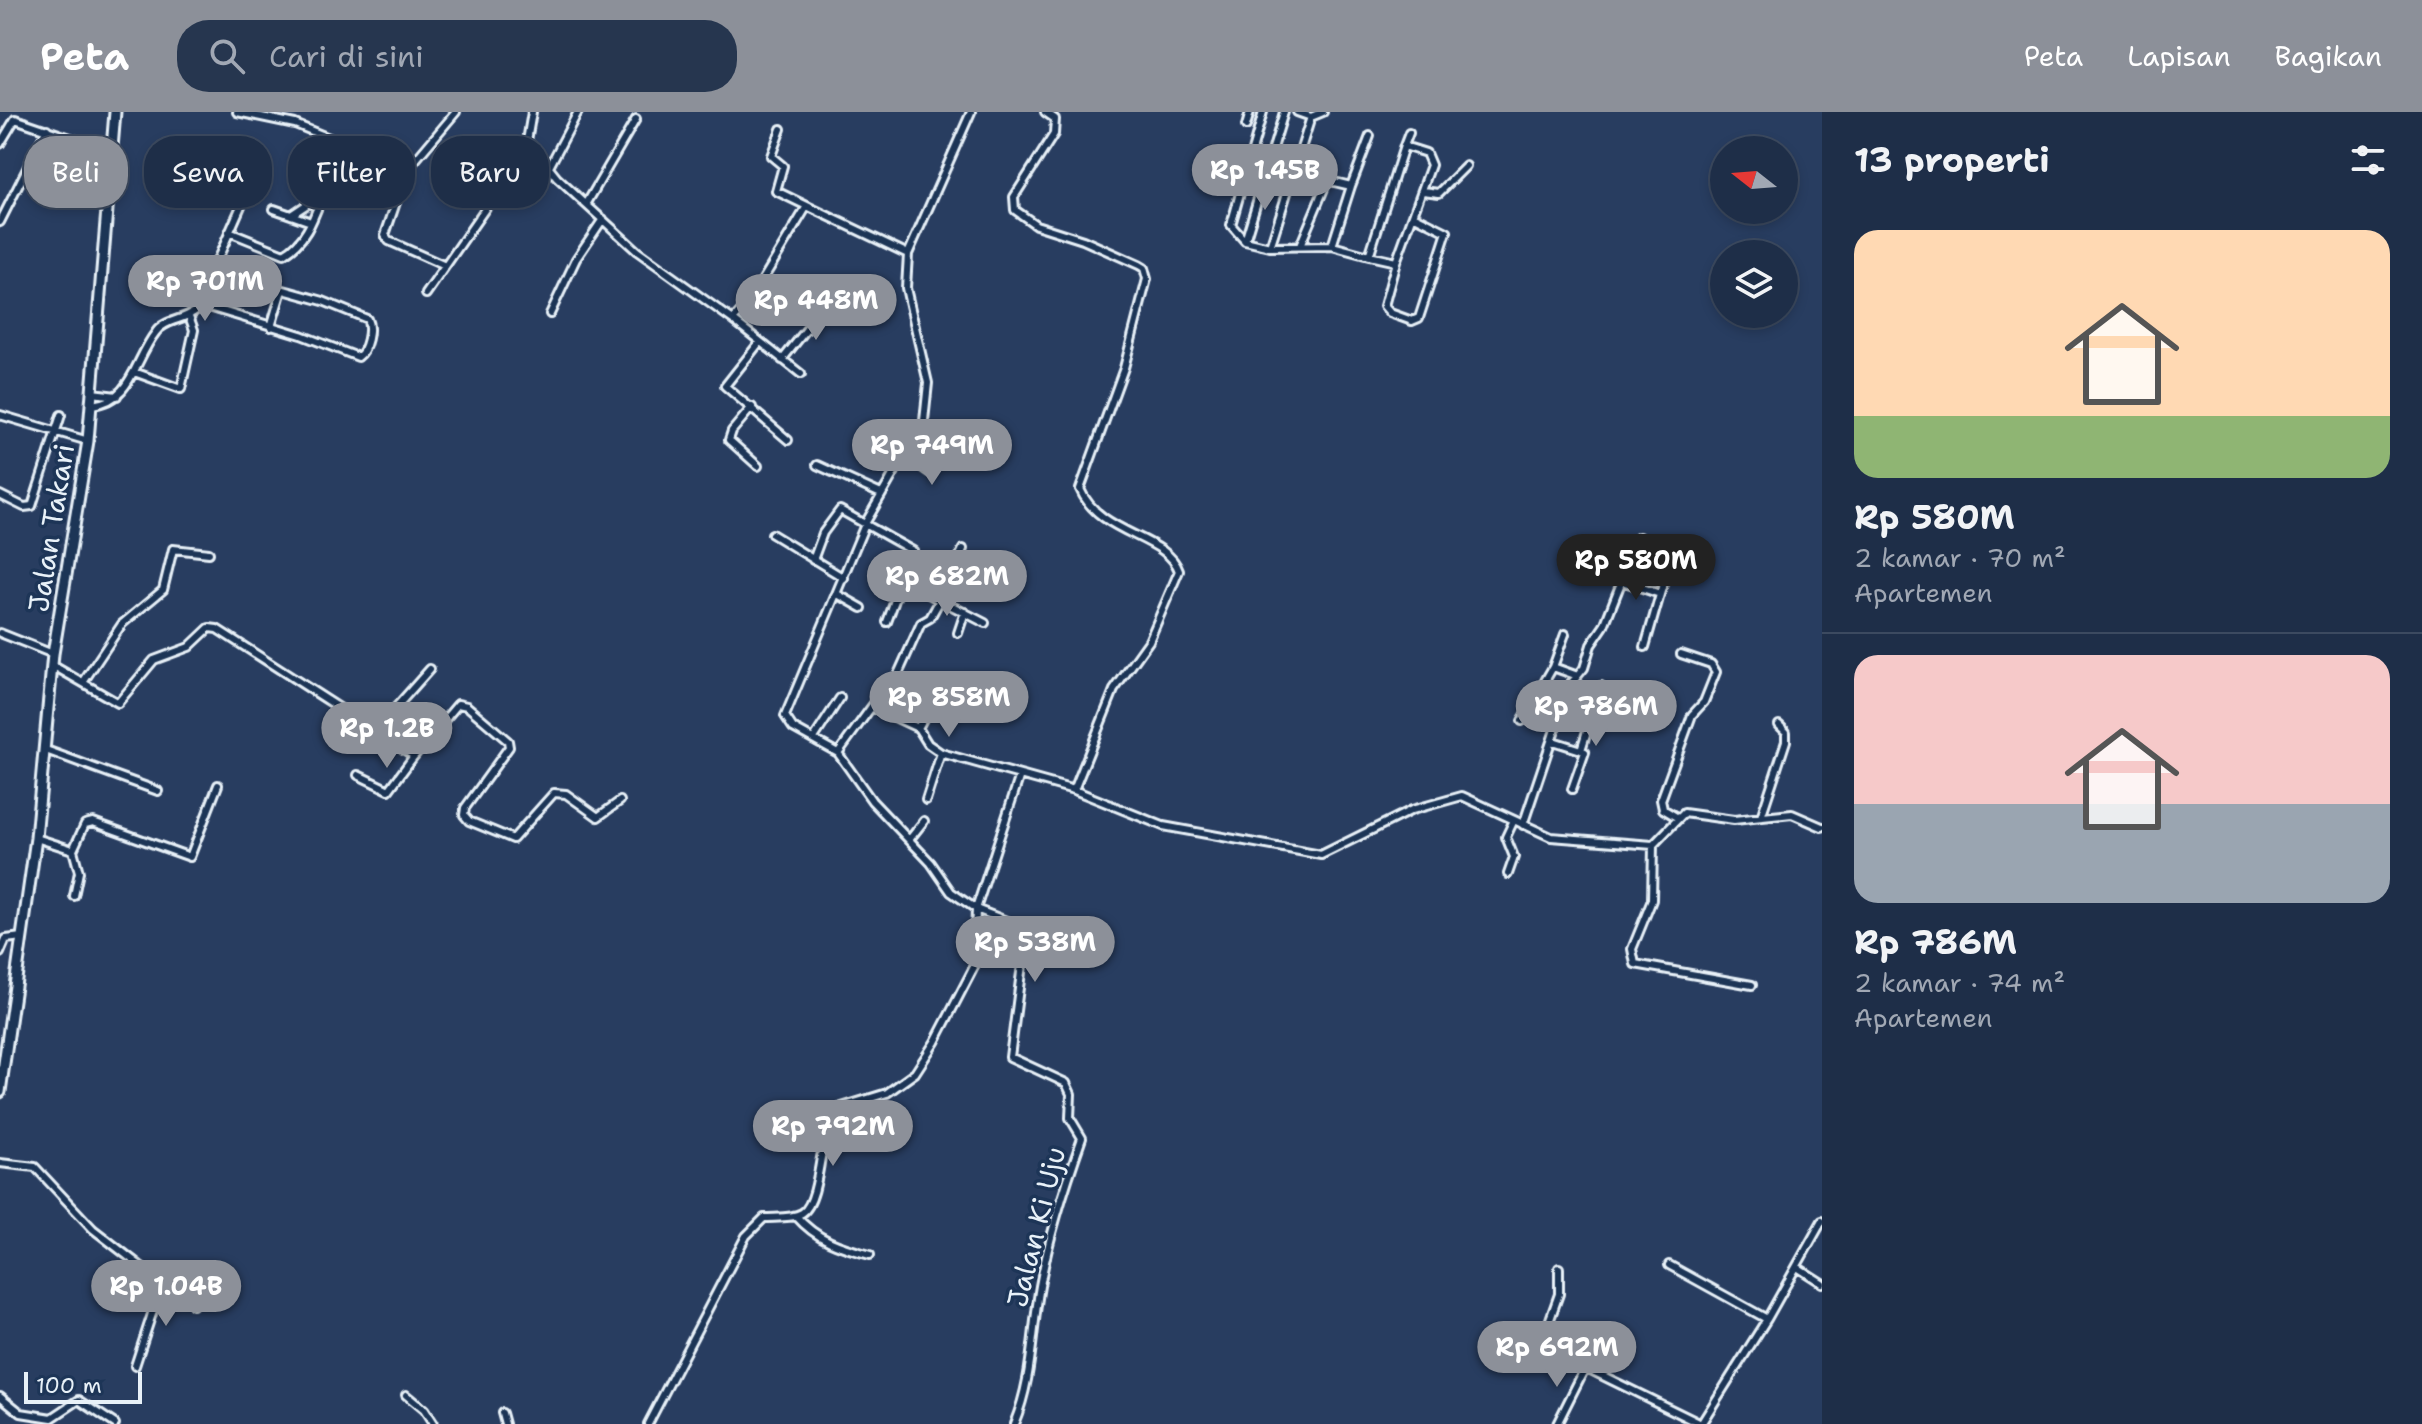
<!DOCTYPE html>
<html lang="id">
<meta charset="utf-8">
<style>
body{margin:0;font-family:"Shantell Sans",sans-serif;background:#26364f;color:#f1f3f6;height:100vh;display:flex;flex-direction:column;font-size:30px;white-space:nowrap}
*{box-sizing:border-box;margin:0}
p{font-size:26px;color:#a1a8b4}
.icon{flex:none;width:44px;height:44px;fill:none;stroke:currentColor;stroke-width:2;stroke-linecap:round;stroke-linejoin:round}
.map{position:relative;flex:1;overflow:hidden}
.side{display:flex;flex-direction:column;background:#1e2e48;width:600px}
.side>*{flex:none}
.top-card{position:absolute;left:24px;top:24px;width:760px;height:72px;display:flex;gap:16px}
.needle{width:52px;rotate:287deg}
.buttons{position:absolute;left:1710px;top:24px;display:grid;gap:16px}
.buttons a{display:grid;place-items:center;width:88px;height:88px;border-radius:50%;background:#1e2e48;box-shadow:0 4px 12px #0003,0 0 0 2px #3c4a60;font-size:40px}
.scale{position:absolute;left:24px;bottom:20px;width:118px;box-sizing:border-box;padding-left:8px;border:4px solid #e8f1f8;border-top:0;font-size:22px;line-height:28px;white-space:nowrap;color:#e8f1f8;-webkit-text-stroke:6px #1d3557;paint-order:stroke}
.price{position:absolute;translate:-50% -68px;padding:0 18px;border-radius:28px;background:#8c9099;color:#fff;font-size:26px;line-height:52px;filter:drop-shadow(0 2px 4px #0008)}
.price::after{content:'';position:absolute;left:50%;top:48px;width:24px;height:18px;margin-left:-12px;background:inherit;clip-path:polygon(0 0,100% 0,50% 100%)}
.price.current{background:#222;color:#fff}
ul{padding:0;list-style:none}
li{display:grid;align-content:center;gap:16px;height:424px;padding:0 32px}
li+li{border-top:2px solid #3c4a60}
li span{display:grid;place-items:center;height:248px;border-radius:24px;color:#555}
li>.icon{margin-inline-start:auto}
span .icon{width:144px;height:144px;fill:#fffc;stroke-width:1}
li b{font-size:34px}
h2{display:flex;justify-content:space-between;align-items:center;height:96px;padding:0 32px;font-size:34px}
.pill{padding:0 28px;border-radius:32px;background:#1e2e48;box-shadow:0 4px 12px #0003,0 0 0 2px #3c4a60;font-size:28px;line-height:72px}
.pill.current{background:#8c9099;color:#fff}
header{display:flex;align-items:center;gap:48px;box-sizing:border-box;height:112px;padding:0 40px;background:#8c9099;color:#fff}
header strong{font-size:38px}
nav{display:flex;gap:44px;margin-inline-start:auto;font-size:28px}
.search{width:560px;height:72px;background:#26364f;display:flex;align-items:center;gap:20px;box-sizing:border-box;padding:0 28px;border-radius:32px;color:#a1a8b4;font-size:30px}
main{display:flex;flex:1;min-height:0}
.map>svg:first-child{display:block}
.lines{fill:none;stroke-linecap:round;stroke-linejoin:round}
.street-casing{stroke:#e8f1f8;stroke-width:12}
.secondary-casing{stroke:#e8f1f8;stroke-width:15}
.street{stroke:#1d3557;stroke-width:6}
.secondary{stroke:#1d3557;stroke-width:9}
.labels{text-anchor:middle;stroke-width:7;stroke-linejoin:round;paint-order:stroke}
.street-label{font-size:28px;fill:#e8f1f8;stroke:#1d3557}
</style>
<header>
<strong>Peta</strong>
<div class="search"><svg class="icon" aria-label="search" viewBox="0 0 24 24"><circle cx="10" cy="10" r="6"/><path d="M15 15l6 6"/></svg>Cari di sini</div>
<nav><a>Peta</a><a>Lapisan</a><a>Bagikan</a></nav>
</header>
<main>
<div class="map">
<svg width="1822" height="1312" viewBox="0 0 1822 1312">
<rect width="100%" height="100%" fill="#283d60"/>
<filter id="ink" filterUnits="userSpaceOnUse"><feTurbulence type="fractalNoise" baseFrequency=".0125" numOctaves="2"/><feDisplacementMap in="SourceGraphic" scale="16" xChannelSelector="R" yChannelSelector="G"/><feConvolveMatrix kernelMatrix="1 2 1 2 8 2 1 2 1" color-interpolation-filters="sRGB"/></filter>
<g filter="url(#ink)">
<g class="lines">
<defs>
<path id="street" d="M237,0l58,12 112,46 49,-58
M1045,0l10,7 -1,15 -40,63 1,13 21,15 47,15 56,25 5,3 3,11 -23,89 -44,121c20,47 87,46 99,82l-30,70 -35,49 -40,100
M1297,0l14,5 -41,130 62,-1 19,-60 -21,-5 -4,3 -26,62
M1311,5l12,-5
M1246,14l4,-14
M781,17l-10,27 12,10 -7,25 31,15
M527,29l30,37 80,73 96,69 17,-19 57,-95 101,48
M0,32l15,-25 96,33
M1404,34l5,-13
M549,55l29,-55
M407,58l-22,65 4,6 54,24
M1351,74l19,-50
M1423,79l16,2 27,-27
M587,91l49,-84
M274,97l37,13
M291,103l30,-20
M0,110l47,-93
M229,120l55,22c29,-16 33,-52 48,-81
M1245,129l-14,-16 32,-113
M1332,134l37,10 35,-110 22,7 5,12 -35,97 -27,-6
M1270,135l-25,-6 39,-129
M1396,150l-12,44 6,7 22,8 7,-3 28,-86 -34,-17
M426,182l88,-127 13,-26 5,-29
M199,192l102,31 57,22c9,-6 14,-28 9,-38l-44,-18 -111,-31
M550,202l26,-55 27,-40
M733,208l68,54
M271,215l11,-37
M759,231l-34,43 63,54
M782,248l44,-55
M134,260l47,17 13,-59 -5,-14
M92,281l25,3
M92,293c40,-4 42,-45 64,-73 8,-12 28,-12 39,-21l46,-105
M752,295l-20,24 -3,9 29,26
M0,303l88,26
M906,344l23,16 23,-25
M817,353l64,29
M0,383l24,12 8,-1 29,-91
M772,422l72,44
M813,448l10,-27 17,-23 73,41 -26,71
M903,469l82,42
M1622,469l38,13
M839,483l23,13
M0,521l53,21
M958,521l7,-21
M1565,522l-12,33 22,8
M1645,535l24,-84
M52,553l66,38 36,-43 35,-13 20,-19 8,1 197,127 44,-52 9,2 41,35 1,6 -44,61 -1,7 5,6 44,18 41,-46 12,1 32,23 22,-16
M899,560l22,-49 9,-5 10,-18 23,-51
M84,569l38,-57 41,-34 10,-41 36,4
M873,595l45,21
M929,596l-11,20 10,16 13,9
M1522,609l31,-54
M374,620l56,-63
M814,626l26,-40
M1553,629l28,9 20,-64
M43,637l115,42
M838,641l40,-55
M358,663l31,15 25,-34
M1572,677l13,-37 -4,-2
M926,688l15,-47 79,22
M1761,705l25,-76v-9l-7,-7
M1678,706l-15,-9 -2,-9 31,-85 12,-13 12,-30 -5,-8 -30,-10
M1523,713l47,-140 14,-17 7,-23 13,-19 35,-89
M36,726l37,12 12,-26 8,-2 97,35 28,-72
M909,728l15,-19
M1653,733l-1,55 -20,49 3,15 117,21
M73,738l6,22 -5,24
M1508,762l6,-17 -8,-20 8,-17
M0,841l6,-14 16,-2
M0,1051l35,4 58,62 54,42 32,15 14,19
M796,1104c21,24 44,31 74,39
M1669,1153l98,54
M1797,1155l25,16
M1559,1156v26l-15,42 6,14 151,74 66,-105 55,-98
M135,1254l28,-86
M406,1283l18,15 9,14
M0,1284l21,17 31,5 27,-18 36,24
M502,1301l3,11
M648,1312l98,-188 18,-18c12,-1 28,1 38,-5 19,-11 18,-80 30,-103l55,-17 28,-20 20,-31 39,-75 2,-58 -25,-17 -20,-29 -59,-62 -34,-48 -45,-25 -8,-12 81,-194 58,-101 4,-38 -22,-95 2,-34 63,-142
M1014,1312c19,-46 17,-89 26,-138 9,-50 25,-100 42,-148l-12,-20 1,-24 -5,-11 -56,-26 16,-123 -4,-7 -46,-18 44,-134 54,15 89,36 158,29 91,-45 50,-14 89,41 102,8 31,-32 50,7 58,-6 30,13
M1557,1312l28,-56"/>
<path id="secondary" d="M0,980l36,-254 17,-184 35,-213 27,-329"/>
</defs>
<use href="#street" class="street-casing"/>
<use href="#secondary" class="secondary-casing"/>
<use href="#street" class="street"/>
<use href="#secondary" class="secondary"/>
</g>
</g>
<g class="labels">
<g class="street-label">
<text transform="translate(51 416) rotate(-81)" y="10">Jalan Takari</text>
<text transform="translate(1036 1115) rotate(-76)" y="10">Jalan Ki Uju</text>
</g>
</g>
</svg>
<div class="buttons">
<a><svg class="needle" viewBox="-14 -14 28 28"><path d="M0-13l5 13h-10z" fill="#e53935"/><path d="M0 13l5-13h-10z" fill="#a1a8b4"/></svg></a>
<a><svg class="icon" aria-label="layers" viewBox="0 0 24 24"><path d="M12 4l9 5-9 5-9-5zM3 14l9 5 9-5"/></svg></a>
</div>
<div class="scale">100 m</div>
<b class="price" style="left:1265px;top:100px">Rp 1.45B</b>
<b class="price" style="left:205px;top:211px">Rp 701M</b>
<b class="price" style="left:816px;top:230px">Rp 448M</b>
<b class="price" style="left:932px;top:375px">Rp 749M</b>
<b class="price current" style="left:1636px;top:490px">Rp 580M</b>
<b class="price" style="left:947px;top:506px">Rp 682M</b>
<b class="price" style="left:949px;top:627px">Rp 858M</b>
<b class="price" style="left:1596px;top:636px">Rp 786M</b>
<b class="price" style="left:387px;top:658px">Rp 1.2B</b>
<b class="price" style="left:1035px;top:872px">Rp 538M</b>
<b class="price" style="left:833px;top:1056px">Rp 792M</b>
<b class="price" style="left:166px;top:1216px">Rp 1.04B</b>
<b class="price" style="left:1557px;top:1277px">Rp 692M</b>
<div class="top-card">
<a class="pill current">Beli</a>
<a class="pill">Sewa</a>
<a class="pill">Filter</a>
<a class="pill">Baru</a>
</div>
</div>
<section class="side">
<h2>13 properti<svg class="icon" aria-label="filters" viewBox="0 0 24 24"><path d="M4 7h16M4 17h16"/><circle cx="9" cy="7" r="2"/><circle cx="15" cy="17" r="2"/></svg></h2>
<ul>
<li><span style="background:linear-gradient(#ffd9b3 75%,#8fb573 0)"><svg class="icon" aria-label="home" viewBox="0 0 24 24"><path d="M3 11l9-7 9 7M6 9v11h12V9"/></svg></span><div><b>Rp 580M</b><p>2 kamar · 70 m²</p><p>Apartemen</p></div></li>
<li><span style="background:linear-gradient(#f6c9c9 60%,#9aa5b1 0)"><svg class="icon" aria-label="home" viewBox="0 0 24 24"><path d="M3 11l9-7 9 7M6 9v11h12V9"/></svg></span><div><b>Rp 786M</b><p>2 kamar · 74 m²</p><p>Apartemen</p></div></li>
</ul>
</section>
</main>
